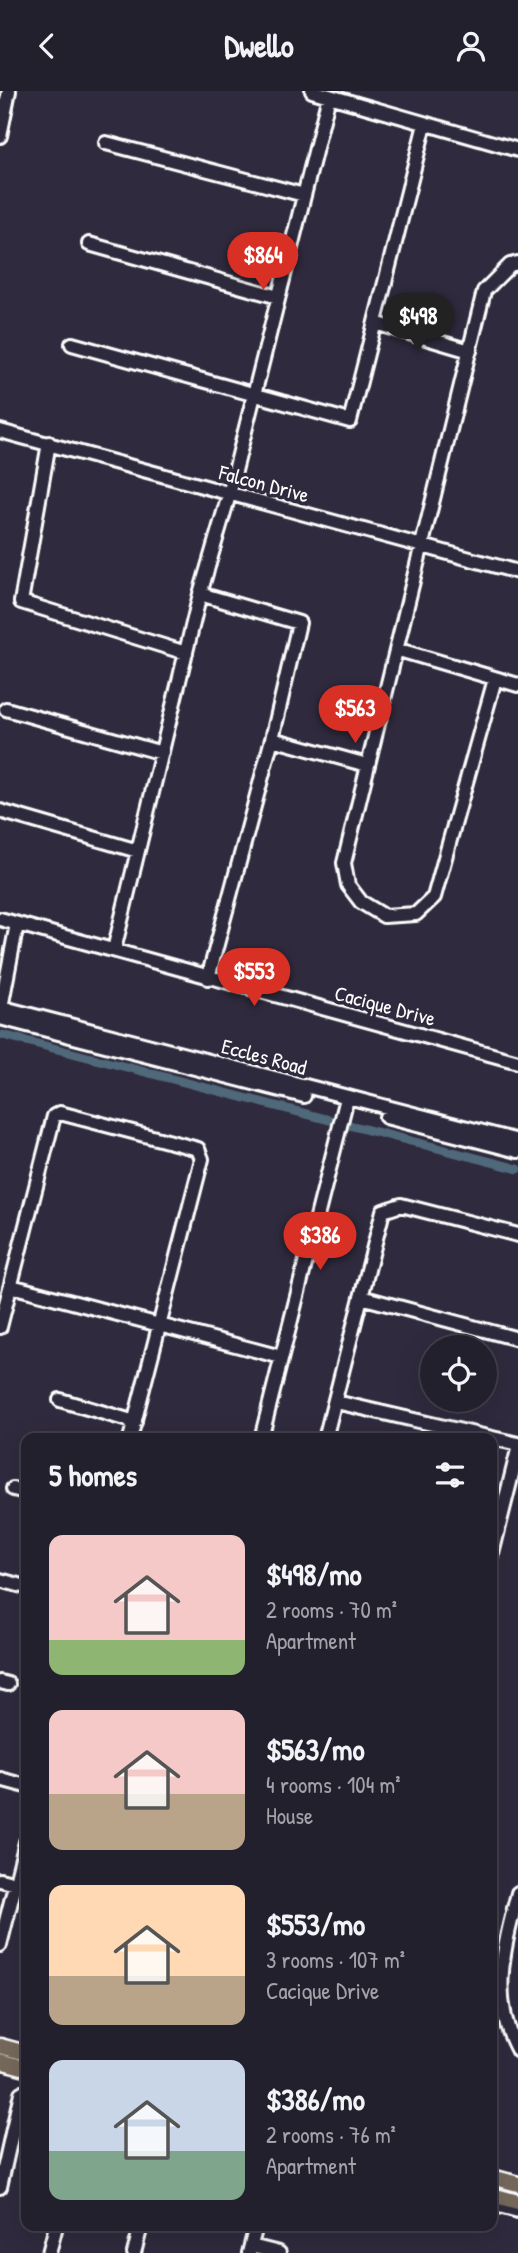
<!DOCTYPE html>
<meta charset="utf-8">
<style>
body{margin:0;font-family:"Patrick Hand",sans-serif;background:#2b2836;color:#f1f3f6;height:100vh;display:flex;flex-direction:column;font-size:26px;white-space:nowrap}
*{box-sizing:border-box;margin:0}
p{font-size:23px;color:#a3a3aa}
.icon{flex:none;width:38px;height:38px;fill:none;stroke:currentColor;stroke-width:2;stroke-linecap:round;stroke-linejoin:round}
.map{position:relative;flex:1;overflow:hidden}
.details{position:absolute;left:21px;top:1342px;width:476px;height:798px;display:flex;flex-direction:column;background:#23202e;border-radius:14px;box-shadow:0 7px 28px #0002,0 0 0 2px #403e4a}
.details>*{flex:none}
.buttons{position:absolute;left:420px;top:1244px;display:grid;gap:14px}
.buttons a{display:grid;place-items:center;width:77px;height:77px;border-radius:50%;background:#23202e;box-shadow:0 7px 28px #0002,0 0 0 2px #403e4a;font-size:35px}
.price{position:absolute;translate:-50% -60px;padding:0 16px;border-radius:24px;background:#d93025;color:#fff;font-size:23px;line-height:46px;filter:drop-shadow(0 2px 4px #0008)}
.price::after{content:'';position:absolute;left:50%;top:42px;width:21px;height:16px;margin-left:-10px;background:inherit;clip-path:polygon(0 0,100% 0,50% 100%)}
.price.selected{background:#222;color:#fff}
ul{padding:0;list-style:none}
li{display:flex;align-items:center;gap:21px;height:175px;padding:0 28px}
li span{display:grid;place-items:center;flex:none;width:196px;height:140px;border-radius:14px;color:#555}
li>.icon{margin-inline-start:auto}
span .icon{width:84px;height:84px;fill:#fffc;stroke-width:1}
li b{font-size:30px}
h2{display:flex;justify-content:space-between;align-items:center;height:84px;padding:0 28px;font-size:30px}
header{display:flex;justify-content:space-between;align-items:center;height:91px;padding:0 28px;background:#23202e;font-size:32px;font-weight:700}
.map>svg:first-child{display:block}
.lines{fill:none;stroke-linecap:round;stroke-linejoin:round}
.stream{stroke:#95a4af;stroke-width:2.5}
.canal{stroke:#4f677a;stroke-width:9}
.minor-casing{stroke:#fff;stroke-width:18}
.major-casing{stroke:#fff;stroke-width:19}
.minor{stroke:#2f2a3d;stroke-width:12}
.major{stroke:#76695c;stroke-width:14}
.labels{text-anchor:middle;stroke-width:7;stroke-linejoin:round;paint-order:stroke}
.street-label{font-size:21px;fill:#fff;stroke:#2f2a3d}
</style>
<header><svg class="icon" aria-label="back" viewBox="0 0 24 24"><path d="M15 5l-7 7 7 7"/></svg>Dwello<svg class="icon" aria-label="person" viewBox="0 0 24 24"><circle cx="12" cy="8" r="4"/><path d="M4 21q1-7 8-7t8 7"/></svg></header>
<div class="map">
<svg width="518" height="2162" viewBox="0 0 518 2162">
<rect width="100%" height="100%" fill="#2f2a3d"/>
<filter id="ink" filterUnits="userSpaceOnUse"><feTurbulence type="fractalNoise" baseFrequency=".0143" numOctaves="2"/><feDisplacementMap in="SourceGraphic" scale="14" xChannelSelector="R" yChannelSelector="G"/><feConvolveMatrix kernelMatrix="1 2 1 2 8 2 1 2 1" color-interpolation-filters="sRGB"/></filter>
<g filter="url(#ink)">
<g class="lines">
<path class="stream" d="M492,2095l26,7"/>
<path class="canal" d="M3,944l515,134"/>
<defs>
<path id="minor" d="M312,0l206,59
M0,45l9,-45
M106,52l198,52
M89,153l189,53
M375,232l95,28
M72,253l278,77 75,-297
M0,340l518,141
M49,352l-28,159 165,51
M200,503l99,29 -27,116 -64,239
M399,559l119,35
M495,588l-61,218 -18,17 -32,2 -23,-14 -13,-17 -4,-22 140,-572 26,-26 8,-2
M6,618l156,44
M272,648l95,26
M0,720l138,40
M0,828l518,143
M114,859l86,-356 29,-99 100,-399
M0,916l518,134
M0,922l17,-89
M0,927l304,78
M386,1026l132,34
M11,1195l270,71
M361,1206l157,42
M0,1236l54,-211 6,-3 138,36 4,10 -72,280
M60,1309l75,22
M336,1311l182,42
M261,1348l86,-341
M325,1348l58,-228 18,-6 117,30
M13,1398l13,3
M492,1463l26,-104
M0,1489l26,7
M0,1591l8,2
M0,1688l26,7
M0,1789l16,4
M518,1802c-14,54 -29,106 0,158
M0,1854l26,-103
M0,2096l21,-94
M492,2113l26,7
M251,2155l28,7
M49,2162l7,-27
M134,2162l7,-27
M249,2162l7,-27"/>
<path id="major" d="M0,1955l26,7
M0,1970l26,7
M492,2086l26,7
M492,2104l26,7"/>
</defs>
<use href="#minor" class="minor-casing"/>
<use href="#major" class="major-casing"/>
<use href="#minor" class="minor"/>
<use href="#major" class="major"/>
</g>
</g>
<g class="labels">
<g class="street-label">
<text transform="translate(264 393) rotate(15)" y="7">Falcon Drive</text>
<text transform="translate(385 915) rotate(15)" y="7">Cacique Drive</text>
<text transform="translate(264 966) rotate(15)" y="7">Eccles Road</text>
</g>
</g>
</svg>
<div class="buttons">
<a><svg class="icon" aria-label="locate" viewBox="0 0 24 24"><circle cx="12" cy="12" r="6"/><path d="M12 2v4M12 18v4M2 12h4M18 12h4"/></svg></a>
</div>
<b class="price" style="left:263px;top:201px">$864</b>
<b class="price selected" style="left:418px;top:262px">$498</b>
<b class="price" style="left:355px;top:654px">$563</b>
<b class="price" style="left:254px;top:917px">$553</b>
<b class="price" style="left:320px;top:1181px">$386</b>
<section class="details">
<h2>5 homes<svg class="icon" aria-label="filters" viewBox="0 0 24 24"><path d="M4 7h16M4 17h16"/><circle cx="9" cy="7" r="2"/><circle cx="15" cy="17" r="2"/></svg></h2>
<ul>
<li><span style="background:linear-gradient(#f6c9c9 75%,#8fb573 0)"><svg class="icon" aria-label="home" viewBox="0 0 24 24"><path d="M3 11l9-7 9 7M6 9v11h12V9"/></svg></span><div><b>$498/mo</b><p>2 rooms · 70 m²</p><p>Apartment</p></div></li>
<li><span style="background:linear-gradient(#f6c9c9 60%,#b9a48a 0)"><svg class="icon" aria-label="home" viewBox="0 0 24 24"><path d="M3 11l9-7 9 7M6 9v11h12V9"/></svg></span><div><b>$563/mo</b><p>4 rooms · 104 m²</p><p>House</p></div></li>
<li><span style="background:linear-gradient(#ffd9b3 65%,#b9a48a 0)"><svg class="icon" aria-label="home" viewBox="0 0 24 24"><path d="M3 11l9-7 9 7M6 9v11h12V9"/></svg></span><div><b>$553/mo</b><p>3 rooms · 107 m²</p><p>Cacique Drive</p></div></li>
<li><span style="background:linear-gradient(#c9d6e8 65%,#7fa58c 0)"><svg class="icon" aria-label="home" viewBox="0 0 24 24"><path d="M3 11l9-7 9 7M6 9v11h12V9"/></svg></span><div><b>$386/mo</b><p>2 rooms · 76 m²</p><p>Apartment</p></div></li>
</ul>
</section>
</div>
